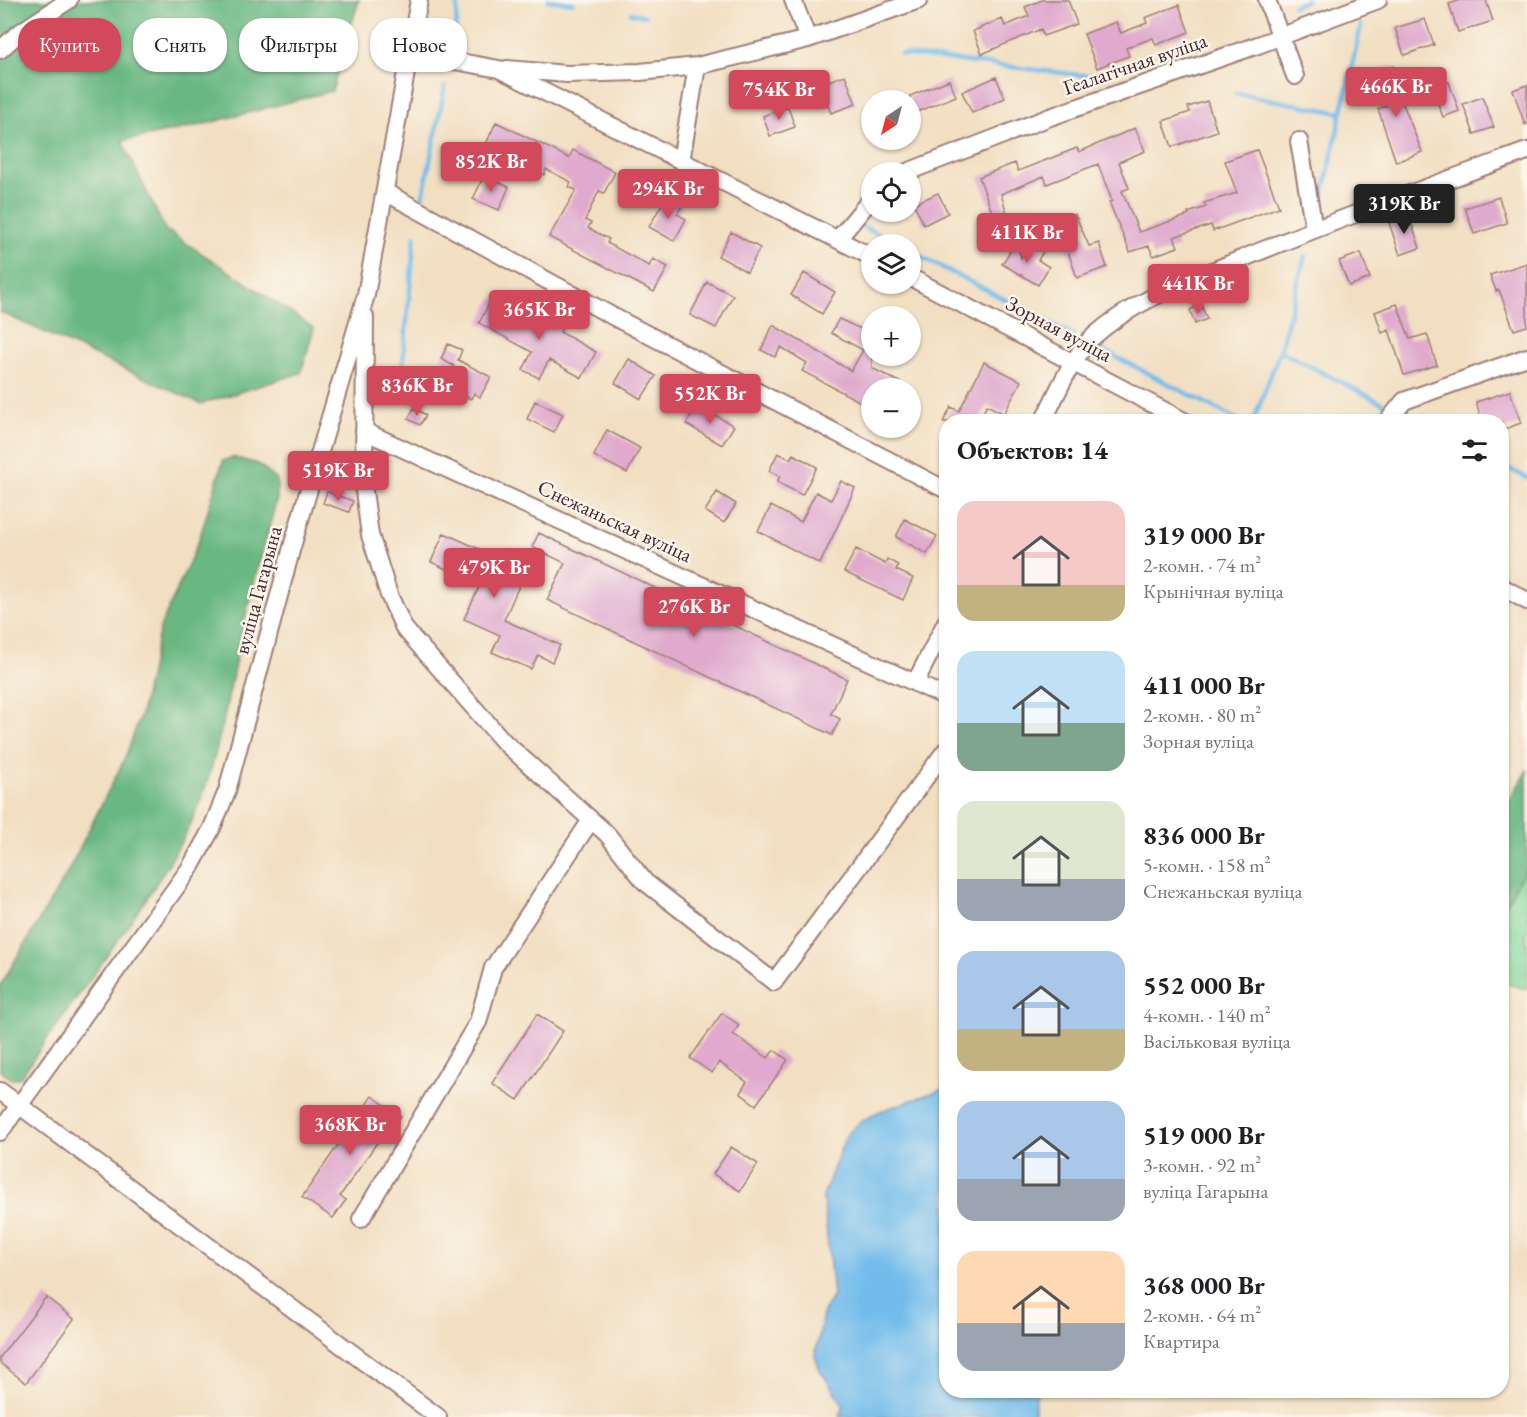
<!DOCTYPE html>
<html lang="ru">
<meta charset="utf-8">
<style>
body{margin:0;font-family:"EB Garamond",serif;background:#f2f2f2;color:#202124;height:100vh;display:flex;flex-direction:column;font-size:22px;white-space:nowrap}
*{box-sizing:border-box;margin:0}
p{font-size:20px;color:#757577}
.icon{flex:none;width:33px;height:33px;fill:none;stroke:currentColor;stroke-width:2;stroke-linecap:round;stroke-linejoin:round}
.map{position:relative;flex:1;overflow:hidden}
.details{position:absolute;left:939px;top:414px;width:570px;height:984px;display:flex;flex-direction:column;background:#fff;border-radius:24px;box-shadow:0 2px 4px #0004}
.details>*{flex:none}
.banner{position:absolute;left:18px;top:18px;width:570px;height:54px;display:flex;gap:12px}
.needle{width:39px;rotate:216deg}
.buttons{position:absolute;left:861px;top:90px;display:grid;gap:12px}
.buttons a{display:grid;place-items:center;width:60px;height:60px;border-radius:50%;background:#fff;box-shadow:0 2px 4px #0004;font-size:30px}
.price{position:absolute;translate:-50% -51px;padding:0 14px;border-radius:6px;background:#d1495b;color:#fff;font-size:20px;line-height:39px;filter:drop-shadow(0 2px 3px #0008)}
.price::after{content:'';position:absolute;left:50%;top:36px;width:18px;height:14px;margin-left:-9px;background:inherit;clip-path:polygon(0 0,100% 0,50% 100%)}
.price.selected{background:#222;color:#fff}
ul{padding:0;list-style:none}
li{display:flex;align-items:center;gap:18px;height:150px;padding:0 18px}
li span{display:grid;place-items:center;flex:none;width:168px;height:120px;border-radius:18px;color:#555}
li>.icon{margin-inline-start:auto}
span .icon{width:72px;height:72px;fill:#fffc;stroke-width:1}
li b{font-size:26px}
h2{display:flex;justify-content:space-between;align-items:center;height:72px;padding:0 18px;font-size:26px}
.pill{padding:0 21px;border-radius:24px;background:#fff;box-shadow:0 2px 4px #0004;font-size:21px;line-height:54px}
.pill.selected{background:#d1495b;color:#fff}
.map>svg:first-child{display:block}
.green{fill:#82d79a;stroke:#667b62;stroke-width:1.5}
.forest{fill:#69b882;stroke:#5a6c56;stroke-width:1.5}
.water{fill:#72bceb;stroke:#5e6e8b;stroke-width:1.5}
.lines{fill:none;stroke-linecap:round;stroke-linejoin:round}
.stream{stroke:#72bceb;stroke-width:4.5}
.building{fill:#dfaace}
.minor-casing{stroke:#9e7f76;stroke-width:20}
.minor{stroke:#fff;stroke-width:16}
.labels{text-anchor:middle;stroke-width:5;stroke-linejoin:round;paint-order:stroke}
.street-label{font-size:21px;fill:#4a1f2b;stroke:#fbf7ec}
</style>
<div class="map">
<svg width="1527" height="1417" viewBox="0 0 1527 1417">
<rect width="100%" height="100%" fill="#fbf7ec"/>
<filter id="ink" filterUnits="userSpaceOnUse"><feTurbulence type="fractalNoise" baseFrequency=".0167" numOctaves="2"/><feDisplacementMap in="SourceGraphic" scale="12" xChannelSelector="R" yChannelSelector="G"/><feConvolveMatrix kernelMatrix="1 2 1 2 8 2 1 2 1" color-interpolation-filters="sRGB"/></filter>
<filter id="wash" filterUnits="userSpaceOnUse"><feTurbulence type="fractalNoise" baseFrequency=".008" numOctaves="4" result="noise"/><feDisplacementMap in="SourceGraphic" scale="24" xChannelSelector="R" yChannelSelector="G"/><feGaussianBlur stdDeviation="1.35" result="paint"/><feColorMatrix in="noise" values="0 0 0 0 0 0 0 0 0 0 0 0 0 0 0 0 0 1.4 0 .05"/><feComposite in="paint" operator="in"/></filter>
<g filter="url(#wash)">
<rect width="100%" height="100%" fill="#f2dfc2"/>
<path class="green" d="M1527,865v124l-25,-7v-70z"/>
<path class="forest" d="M0,0h359l-27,91 -131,34 -79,16 43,88 149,99 -13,45 -100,31 -201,-92z
M232,457l26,7 19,16v18c-12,46 -26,91 -36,137 -15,69 -25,147 -61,209 -45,80 -108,156 -159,233l-9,2 -12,-8v-85l65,-109 60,-119 16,-44 19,-86 39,-88 24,-79z
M1527,770v95l-25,47v-98z"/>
<path class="water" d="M946,1088v302l91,1 -4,26h-194l5,-11 -24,-36 -5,-14 9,-46 9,-14 -10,-100 23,-60 14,-14 18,-10z"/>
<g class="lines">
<path class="stream" d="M548,0l25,3
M1293,6l14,-6
M631,13l14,3
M455,36l3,-36
M901,54l196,23
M1236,93l105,20
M423,196l22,-109
M1320,209l41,-184
M860,225l38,19
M910,251l164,84
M1097,347l145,75
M1280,351l104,53
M400,394l15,-159
M1253,422l27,-71 25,-95
M1502,465l25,13"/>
</g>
<g id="blocks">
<path class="building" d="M1042,0h26l9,24 -34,12 -2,-7 -59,25 -9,-23 29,-12 3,7 24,-10 -4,-9z
M1461,0h25l7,21 -35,11 -9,-28z
M1179,5l10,27 -33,13 -3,-7 -27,10 3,8 -32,12 -13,-34 32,-12 5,11 26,-10 -2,-5z
M1425,19l9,26 -30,10 -9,-27z
M1393,66l6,19 -3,1 26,66 -26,10 -18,-53 8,-3 -11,-34z
M845,75l11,29 -25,9 -11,-29z
M996,77l9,21 -33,15 -10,-21z
M949,80l7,16 -46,19v-19z
M1449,82l10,29 -16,6 -11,-29z
M1527,85v39l-2,1 -12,-35z
M1482,97l12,30 -20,7 -11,-30z
M1207,101l10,30 -45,16 -9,-26 27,-9 -2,-5z
M788,107l7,20 -25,9 -7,-20z
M496,122l73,36 4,-8 42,22 -11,21 -5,-2 -14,29 6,3 -3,5 21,11 -2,4 42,23 4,-7 15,8 -14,25 -105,-55 27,-47 -7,-3 2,-5 -25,-13 -2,6 -22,-10 2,-4 -38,-17z
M1135,128l10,23 -26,11 10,26 -7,3 17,41 50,-17 -1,-2 18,-6 -2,-4 33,-10 -12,-32 32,-11 22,57 -66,24 -2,-6 -37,12 4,10 -25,9 -4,-10 -19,6 -21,-50 3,-1 -14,-37 -51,20 -3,-8 -43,18 9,30 -12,4 -19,-51 36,-14 3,8 59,-23 2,4z
M484,176l25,11 -10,23 -26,-11z
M938,193l10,20 -24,12 -10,-21z
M666,197l16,9 -5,8 9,5 -12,22 -25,-14z
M1499,197l8,26 -33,11 -9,-26z
M1075,214l14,32 10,-3 8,24 -30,11 -19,-56z
M1409,216l11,32 -20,7 -11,-32z
M731,232l29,16 -13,24 -29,-16z
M1016,242l5,16 8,-14 14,8 -5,8 11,7 -11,18 -36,-21z
M1361,253l9,25 -21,8 -10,-25z
M1527,263v63l-13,4 -15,-40 -3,1 -6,-16z
M804,273l31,19 -13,22 -31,-19z
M707,282l26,13 -17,33 -26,-13z
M492,298l22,11 -3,5 29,15 7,-13 17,9 -4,7 36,20 -14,26 -33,-18 -10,18 -16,-8 9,-18 -53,-29z
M1397,304l13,35 17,-5 10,31 -33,10 -15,-45 -7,3 -7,-21z
M1201,305l6,14 -12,5 -5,-14z
M839,319l33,15v34l39,20h-39v20l-70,-37 5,-8 -26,-16 -6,10 -14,-7 12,-25 78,46 12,-21 -32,-17z
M448,344l14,6 -4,10 33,17 -11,20 -6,-4 -3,6 -13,-7 -4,7 -14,-8 14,-25 -13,-7z
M629,359l27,17 -15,23 -26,-16z
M984,362l37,19 -17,33 -17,-9 -9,17h-35l8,-15 8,4z
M1510,391l11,32 -19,7v-8h-20l-6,-20z
M535,401l28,13 -9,18 -27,-13z
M697,405l37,21 -12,19 -36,-21z
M414,408l12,7 -6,10 -12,-6z
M607,430l33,18 -13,25 -33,-17z
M778,453l12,6 3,-5 24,13 -15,28 -25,-13 3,-6 -11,-5z
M841,481l14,7 -35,76 -62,-33 13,-25 30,16 15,-30 15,8z
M327,492l26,9 -4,11 -26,-9z
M717,492l19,12 -12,19 -19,-12z
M905,519l32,17 -10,18 -31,-17z
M444,533l82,37 -22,50 56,25 -8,17 -14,-7 -7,14 -39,-17 8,-17 -36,-16 16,-34 -49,-23z
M539,533l308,146 -16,35 9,5 -8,16 -285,-135 18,-37 -33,-16z
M856,549l29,15 2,-5 11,6 -2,5 17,8 -10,22 -59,-28z
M722,1013l17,12 -6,9 35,24 6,-8 14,10 -32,45 -16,-12 7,-11 -28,-20 -7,11 -22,-15z
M537,1014l26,17 -45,69 -26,-17z
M372,1096l29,20 -12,18 -4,-3 -45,65 6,4 -13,18 -31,-21z
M731,1147l27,17 -18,27 -27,-17z
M46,1297l28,22 -48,64 -26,-20v-6z"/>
</g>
</g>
<g filter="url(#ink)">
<use href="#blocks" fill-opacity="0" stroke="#9e7f76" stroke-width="1.5"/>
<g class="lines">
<defs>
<path id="minor" d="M793,0l15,39
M1267,0l28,76
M0,50l19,-17 50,-33
M410,53l89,16 373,188
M507,69l60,5 73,-2 57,-6 111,-27 111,-39
M1299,141l15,88
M681,161l16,-95
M907,172l143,-55 208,-72 120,-45
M385,192l229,125 332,173
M838,239l34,-41
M910,277l276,145
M365,316l-1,175 6,44 19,60 15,33 100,114 103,92 38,48 129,100 172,-232
M1043,422c11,-24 32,-70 51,-86 40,-36 91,-53 140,-74 96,-40 194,-75 293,-111
M1387,422l17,-21 123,-44
M364,431l582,266
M1502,587l25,14
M915,683l31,-61
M0,1091l438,326
M0,1132l190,-264 22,-40 15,-37 65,-244 74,-252 53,-295
M361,1219l117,-197 15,-54 98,-148"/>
</defs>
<use href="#minor" class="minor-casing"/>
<use href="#minor" class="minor"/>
</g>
</g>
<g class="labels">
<g class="street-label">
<text transform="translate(1135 64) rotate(-19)" y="7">Геалагічная вуліца</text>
<text transform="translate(1059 329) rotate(28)" y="7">Зорная вуліца</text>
<text transform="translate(615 521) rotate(25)" y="7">Снежаньская вуліца</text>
<text transform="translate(258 590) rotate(-75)" y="7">вуліца Гагарына</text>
</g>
</g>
</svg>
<div class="buttons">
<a><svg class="needle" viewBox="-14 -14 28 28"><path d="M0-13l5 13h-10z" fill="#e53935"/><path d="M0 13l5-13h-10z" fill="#757577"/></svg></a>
<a><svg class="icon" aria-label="locate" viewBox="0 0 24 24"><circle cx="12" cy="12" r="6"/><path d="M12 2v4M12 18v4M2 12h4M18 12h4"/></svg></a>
<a><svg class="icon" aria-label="layers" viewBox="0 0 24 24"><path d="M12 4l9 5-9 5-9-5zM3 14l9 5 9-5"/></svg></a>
<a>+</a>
<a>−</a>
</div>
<b class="price" style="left:1396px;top:118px">466K Br</b>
<b class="price" style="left:779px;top:121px">754K Br</b>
<b class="price" style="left:491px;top:193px">852K Br</b>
<b class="price" style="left:668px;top:220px">294K Br</b>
<b class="price selected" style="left:1404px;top:235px">319K Br</b>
<b class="price" style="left:1027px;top:264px">411K Br</b>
<b class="price" style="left:1198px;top:315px">441K Br</b>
<b class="price" style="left:539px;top:341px">365K Br</b>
<b class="price" style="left:417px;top:417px">836K Br</b>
<b class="price" style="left:710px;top:425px">552K Br</b>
<b class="price" style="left:338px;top:502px">519K Br</b>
<b class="price" style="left:494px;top:599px">479K Br</b>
<b class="price" style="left:694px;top:638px">276K Br</b>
<b class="price" style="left:350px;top:1156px">368K Br</b>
<div class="banner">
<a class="pill selected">Купить</a>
<a class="pill">Снять</a>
<a class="pill">Фильтры</a>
<a class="pill">Новое</a>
</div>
<section class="details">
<h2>Объектов: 14<svg class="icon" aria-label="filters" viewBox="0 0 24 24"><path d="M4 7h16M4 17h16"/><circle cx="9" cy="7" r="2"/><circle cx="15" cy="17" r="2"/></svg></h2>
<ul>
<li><span style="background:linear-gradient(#f6c9c9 70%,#c2b280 0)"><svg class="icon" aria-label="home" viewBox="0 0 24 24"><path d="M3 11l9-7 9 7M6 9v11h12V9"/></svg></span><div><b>319 000 Br</b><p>2-комн. · 74 m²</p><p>Крынічная вуліца</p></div></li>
<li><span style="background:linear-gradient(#bfe0f5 60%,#7fa58c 0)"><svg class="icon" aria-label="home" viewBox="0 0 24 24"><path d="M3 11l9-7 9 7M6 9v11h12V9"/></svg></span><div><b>411 000 Br</b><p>2-комн. · 80 m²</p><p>Зорная вуліца</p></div></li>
<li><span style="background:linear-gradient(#dfe7d0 65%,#9aa5b1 0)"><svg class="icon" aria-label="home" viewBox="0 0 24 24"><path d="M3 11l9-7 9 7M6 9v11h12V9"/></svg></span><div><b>836 000 Br</b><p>5-комн. · 158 m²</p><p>Снежаньская вуліца</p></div></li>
<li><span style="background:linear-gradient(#a9c7e8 65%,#c2b280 0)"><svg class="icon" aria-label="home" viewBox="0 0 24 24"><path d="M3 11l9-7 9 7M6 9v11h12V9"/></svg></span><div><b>552 000 Br</b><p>4-комн. · 140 m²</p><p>Васільковая вуліца</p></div></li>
<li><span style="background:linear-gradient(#a9c7e8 65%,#9aa5b1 0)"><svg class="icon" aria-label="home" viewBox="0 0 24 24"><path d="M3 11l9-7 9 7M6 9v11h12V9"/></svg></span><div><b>519 000 Br</b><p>3-комн. · 92 m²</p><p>вуліца Гагарына</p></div></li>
<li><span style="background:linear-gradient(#ffd9b3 60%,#9aa5b1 0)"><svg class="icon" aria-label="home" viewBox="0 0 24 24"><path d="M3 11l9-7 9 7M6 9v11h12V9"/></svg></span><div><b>368 000 Br</b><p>2-комн. · 64 m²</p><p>Квартира</p></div></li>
</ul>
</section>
</div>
